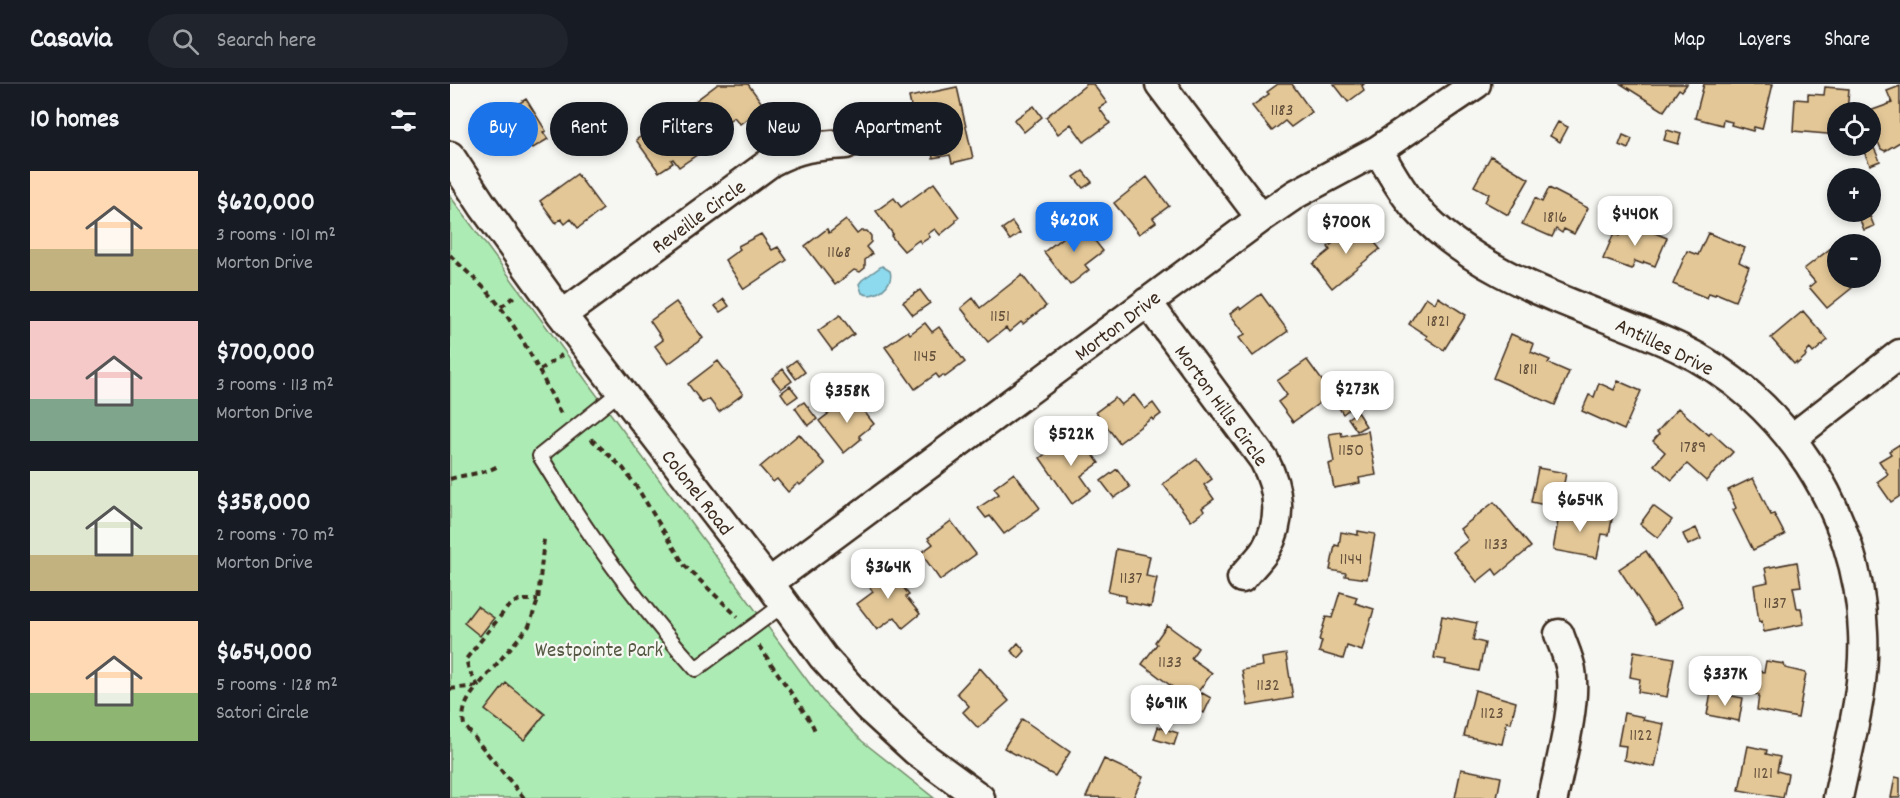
<!DOCTYPE html>
<meta charset="utf-8">
<style>
body{margin:0;font-family:Dekko,sans-serif;background:#20242c;color:#f1f3f6;height:100vh;display:flex;flex-direction:column;font-size:22px;white-space:nowrap}
*{box-sizing:border-box;margin:0}
p{font-size:20px;color:#9ea1a6}
.icon{flex:none;width:33px;height:33px;fill:none;stroke:currentColor;stroke-width:2;stroke-linecap:round;stroke-linejoin:round}
.map{position:relative;flex:1;overflow:hidden}
.details{display:flex;flex-direction:column;background:#171b24;width:450px}
.details>*{flex:none}
.hud{position:absolute;left:18px;top:18px;width:570px;height:54px;display:flex;gap:12px}
.fabs{position:absolute;left:1377px;top:18px;display:grid;gap:12px}
.fabs a{display:grid;place-items:center;width:54px;height:54px;border-radius:50%;background:#171b24;box-shadow:0 3px 9px #0003;font-size:30px}
.price{position:absolute;translate:-50% -51px;padding:0 14px;border-radius:12px;background:#fff;color:#222;font-size:20px;line-height:39px;filter:drop-shadow(0 2px 3px #0008)}
.price::after{content:'';position:absolute;left:50%;top:36px;width:18px;height:14px;margin-left:-9px;background:inherit;clip-path:polygon(0 0,100% 0,50% 100%)}
.price.selected{background:#1a73e8;color:#fff}
ul{padding:0;list-style:none}
li{display:flex;align-items:center;gap:18px;height:150px;padding:0 30px}
li span{display:grid;place-items:center;flex:none;width:168px;height:120px;border-radius:0px;color:#555}
li>.icon{margin-inline-start:auto}
span .icon{width:72px;height:72px;fill:#fffc;stroke-width:1}
li b{font-size:26px}
h2{display:flex;justify-content:space-between;align-items:center;height:72px;padding:0 30px;font-size:26px}
.tag{padding:0 21px;border-radius:27px;background:#171b24;box-shadow:0 3px 9px #0003;font-size:21px;line-height:54px}
.tag.selected{background:#1a73e8;color:#fff}
header{display:flex;align-items:center;gap:36px;box-sizing:border-box;height:84px;padding:0 30px;background:#171b24;border-bottom:2px solid #363941}
header strong{font-size:28px}
nav{display:flex;gap:33px;margin-inline-start:auto;font-size:21px}
.search{width:420px;height:54px;background:#20242c;display:flex;align-items:center;gap:15px;box-sizing:border-box;padding:0 21px;border-radius:33px;color:#9ea1a6;font-size:22px}
main{display:flex;flex:1;min-height:0}
.map>svg:first-child{display:block}
.green{fill:#acecb4;stroke:#748b69;stroke-width:1.5}
.water{fill:#8dd9ed;stroke:#6c939a;stroke-width:1.5}
.building{fill:#e3c797;stroke:#3b2a1e;stroke-width:1.5}
.lines{fill:none;stroke-linecap:round;stroke-linejoin:round}
.lane-casing{stroke:#3b2a1e;stroke-width:18}
.street-casing{stroke:#3b2a1e;stroke-width:33}
.path{stroke:#3b2a1e;stroke-width:4;stroke-dasharray:6 4.5;stroke-linecap:butt}
.lane{stroke:#f6f6f2;stroke-width:14}
.street{stroke:#f6f6f2;stroke-width:28}
.labels{text-anchor:middle;stroke-width:4.5;stroke-linejoin:round;paint-order:stroke}
.number-label{font-size:18px;fill:#65513c}
.street-label{font-size:21px;fill:#3b2a1e;stroke:#f6f6f2}
.park-label{font-size:21px;fill:#575a44;stroke:#f6f6f2}
</style>
<header>
<strong>Casavia</strong>
<div class="search"><svg class="icon" aria-label="search" viewBox="0 0 24 24"><circle cx="10" cy="10" r="6"/><path d="M15 15l6 6"/></svg>Search here</div>
<nav><a>Map</a><a>Layers</a><a>Share</a></nav>
</header>
<main>
<section class="details">
<h2>10 homes<svg class="icon" aria-label="filters" viewBox="0 0 24 24"><path d="M4 7h16M4 17h16"/><circle cx="9" cy="7" r="2"/><circle cx="15" cy="17" r="2"/></svg></h2>
<ul>
<li><span style="background:linear-gradient(#ffd9b3 65%,#c2b280 0)"><svg class="icon" aria-label="home" viewBox="0 0 24 24"><path d="M3 11l9-7 9 7M6 9v11h12V9"/></svg></span><div><b>$620,000</b><p>3 rooms · 101 m²</p><p>Morton Drive</p></div></li>
<li><span style="background:linear-gradient(#f6c9c9 65%,#7fa58c 0)"><svg class="icon" aria-label="home" viewBox="0 0 24 24"><path d="M3 11l9-7 9 7M6 9v11h12V9"/></svg></span><div><b>$700,000</b><p>3 rooms · 113 m²</p><p>Morton Drive</p></div></li>
<li><span style="background:linear-gradient(#dfe7d0 70%,#c2b280 0)"><svg class="icon" aria-label="home" viewBox="0 0 24 24"><path d="M3 11l9-7 9 7M6 9v11h12V9"/></svg></span><div><b>$358,000</b><p>2 rooms · 70 m²</p><p>Morton Drive</p></div></li>
<li><span style="background:linear-gradient(#ffd9b3 60%,#8fb573 0)"><svg class="icon" aria-label="home" viewBox="0 0 24 24"><path d="M3 11l9-7 9 7M6 9v11h12V9"/></svg></span><div><b>$654,000</b><p>5 rooms · 128 m²</p><p>Satori Circle</p></div></li>
</ul>
</section>
<div class="map">
<svg width="1450" height="714" viewBox="0 0 1450 714">
<rect width="100%" height="100%" fill="#f6f6f2"/>
<filter id="ink" filterUnits="userSpaceOnUse"><feTurbulence type="fractalNoise" baseFrequency=".0167" numOctaves="2"/><feDisplacementMap in="SourceGraphic" scale="12" xChannelSelector="R" yChannelSelector="G"/><feConvolveMatrix kernelMatrix="1 2 1 2 8 2 1 2 1" color-interpolation-filters="sRGB"/></filter>
<g filter="url(#ink)">
<path class="green" d="M0,112l371,503 41,42 72,57h-484z"/>
<path class="water" d="M432,182l8,5c5,14 -16,29 -28,22l-3,-9 3,-4z"/>
<path class="building" d="M268,0h30l16,22 -24,18 -6,-7 -22,16 -8,-11 3,-3 -13,-17z
M637,0h6l14,19 -8,5 11,15 -26,19 -13,-18 -13,10 -12,-17z
M828,0h14l20,28 -21,15 -6,-6 -13,10 -20,-25 17,-12 -2,-2z
M884,0h30l-2,2 2,4 -16,12z
M1171,0h66l-5,7 -3,-2 -15,22z
M1254,0h69l-11,45 -8,-2 -1,4 -22,-6 1,-3 -9,-2 -1,5 -27,-7z
M1450,2v56l-15,9 -4,-2 -11,-26v-11h-3l25,-9 -5,-12z
M507,3l16,71 -21,5 -2,-8 -17,3 -1,-5 -5,1 -3,-17 -6,2 -9,-42z
M1375,3l24,2 -2,23h-9v23l-45,-4 2,-32 13,1v-6l16,1z
M76,15l20,32 -3,1 5,7 -15,9 -1,-2 -11,6 -8,-14 -11,7 -14,-23z
M584,22l8,11 -18,15 -10,-12z
M222,30l29,38 -22,15 -6,-8 -2,1 2,3 -14,9 -23,-32z
M1108,38l10,5 -8,15 -10,-6z
M1217,46l14,4 -3,10 -14,-4z
M1173,51l9,4 -4,10 -9,-4z
M1424,64l6,13 -10,4 -6,-13z
M1041,72l38,23 -21,36 -23,-13 4,-8 -15,-8z
M633,87l9,11 -9,6 -9,-11z
M127,90l26,35 -25,19 -7,-9 -6,5 -4,-5 -5,4 -16,-22z
M697,93l22,29 -16,12 3,4 -17,12 -25,-31z
M484,99l25,34 -3,3v2l-16,13 -5,-6 -7,5 2,3 -9,6 -2,-3 -15,11 -13,-15 2,-2 -17,-23 18,-13 7,9z
M1099,104l39,20 -14,26 -10,-5 -2,4 -6,-4 -4,8 -30,-13 13,-26 7,4z
M1420,132l4,10 -10,4 -4,-10z
M396,136l11,14 4,-3h6l4,5v6l-5,5 6,7 -7,6v8l-5,4 -6,-2 -19,15 -30,-39 22,-17 2,4z
M1176,137l41,17 -12,28 -11,-4 -1,2 -8,-3 -3,8 -29,-10 11,-26 5,3z
M562,138l8,11 -10,7 -8,-11z
M631,139l22,28 -18,14 4,5 -19,15 -26,-33z
M909,139l21,26 -48,39 -19,-24 17,-14 -2,-3z
M1258,149l37,15 -6,14 10,5 -14,34 -19,-8 -1,2 -6,-2 -2,5 -34,-14 14,-33 11,4z
M311,150l11,16 6,-3 9,13 -43,29 -19,-29 15,-11 -2,-3z
M1390,157l3,3h-5v34h15l-6,4 5,6 -25,20 -18,-21 6,-5 -11,-13z
M572,191l24,31 -23,18 -2,-2 -12,10 -3,-4 -18,14 -27,-34 12,-10 7,10z
M470,206l10,13 -17,12 -10,-13z
M811,210l27,37 -35,25 -14,-18 6,-4 -15,-20 9,-7 2,2z
M976,213l9,6 3,-6 28,18 -22,35 -18,-12 1,-2 -18,-12z
M274,215l5,7 -9,6 -5,-6z
M226,218l27,36 -35,26 -13,-18 8,-6 -13,-19z
M1353,227l25,29 -15,13 -3,-4 -5,5 1,2 -9,8 -1,-2 -2,2 -23,-26z
M390,231l14,19 -22,16 -14,-19z
M475,239l7,9 7,-5 26,35 -20,15 -2,-2 -4,3 -3,-4 -21,15 -30,-42 23,-16 2,3z
M1061,250l23,10 -3,8 19,8 -2,3 21,9 -14,33 -62,-27z
M346,276l9,12 -9,7 -9,-12z
M857,276l25,34 -39,28 -15,-20 9,-7 -10,-14z
M268,277l25,33 -24,18 -10,-13 -7,4 -14,-19z
M333,285l9,12 -11,8 -9,-11z
M1168,297l23,10 -17,39 -42,-19 7,-16 5,2 5,-14 15,7z
M340,302l8,10 -10,7 -7,-10z
M684,311l11,14 8,-6 8,11 -8,6 -1,-2 -33,25 -23,-31 19,-14 6,7z
M895,311l8,11 -10,8 -8,-12z
M402,312l22,28 -15,12 2,3 -17,14 -25,-32z
M354,318l13,17 -9,7 -13,-18z
M1228,324l31,27 2,-3 22,20 -27,29 -19,-17 -15,16 -18,-15 11,-13 -12,-11 6,-7 -2,-2z
M907,328l9,14 -9,5 -9,-13z
M918,347l8,44 -17,3 1,5 -26,5 -5,-24 5,-2 -5,-28 12,-2 1,4z
M633,349l7,9 -4,3 13,18 -18,13 10,14 -19,14 -32,-46 20,-15 3,4z
M349,350l26,30 -25,21 -2,-2 -10,9 -11,-13 -4,3 -13,-15z
M1450,360v52l-9,6 -14,-20 11,-8 -9,-13 12,-7 -2,-3z
M747,375l15,20 -8,6 10,14 -12,9 2,3 -13,10 -28,-37z
M1088,384l28,5 -7,35 -28,-6z
M667,385l13,18 -16,11 -13,-17z
M564,389l26,35 -36,26 -14,-18 -4,2 -8,-10 21,-14 -5,-6z
M1303,394l18,37 3,-1 11,21 -32,15 -20,-40 3,-2 -8,-18z
M1044,418l37,45 -34,28 -4,-6 -16,13 -24,-30 15,-12 -8,-11z
M1203,422l19,14 -14,18 -18,-14z
M1110,425l52,10 -3,16 -7,-1 -5,24 -44,-8z
M501,437l25,33 -36,26 -19,-27 12,-9 -5,-6z
M1246,444l5,11 -13,6 -5,-11z
M908,447l17,3 -8,45 -22,-3 1,-3 -16,-3 5,-25 4,1 2,-14 17,3z
M666,465l34,7 -4,20 11,2 -6,29 -26,-5 1,-6 -18,-4z
M1196,467l36,56 -27,17 -36,-55z
M1347,478l4,24 -8,1 4,21h4l3,16 -40,8 -2,-11 -3,1 -5,-37 14,-3 -3,-14z
M442,479l15,20 -4,4 6,8 -3,2 14,17 -17,14 -8,-11 -18,13 -20,-26 16,-12 -6,-9z
M890,508l17,5 -2,6 19,6 -12,42 -15,-5 -4,13 -24,-7 3,-11 -3,-1 7,-23 6,1z
M27,522l17,12 -14,18 -16,-13z
M992,532l35,7 -4,17 12,3 -6,28 -34,-7 1,-4 -12,-2z
M717,541l31,23 -7,10 21,15 -21,28 -49,-37 15,-20 -2,-2z
M568,559l7,8 -6,7 -8,-7z
M1184,567l40,7 -7,39 -29,-5 2,-13 -10,-2z
M836,570l7,44 -45,8 -6,-36 21,-4 -1,-8z
M1316,577l18,3 1,4 21,5 -8,45 -41,-8 2,-15 -16,-3 4,-23 17,3z
M530,584l29,33 -31,27 -15,-16 6,-6 -12,-13z
M56,599l39,31 -21,26 -39,-30z
M1025,606l41,12 -5,21 -4,-1 -5,22 -38,-8z
M1261,608l32,6 -4,23 -32,-6z
M752,609l9,5 -7,15 -10,-5z
M1174,629l20,4 -1,3 21,4 -9,43 -31,-7 2,-14 -8,-1z
M572,635l48,33 -15,24 -51,-28z
M708,643l20,6 -4,12 -20,-6z
M1298,662l19,4 -1,4 14,3 -3,14 11,3 -5,24 -44,-8z
M654,675l39,18 -10,21 -47,-1z
M1011,685l40,8 -4,21h-42z
M1445,693l5,1v20h-9z"/>
<g class="lines">
<defs>
<path id="lane" d="M170,308l-80,64c47,78 95,145 156,213l88,-65"/>
<path id="street" d="M710,0l101,134
M928,66c11,19 22,40 37,57 67,75 173,99 262,140 108,50 182,167 186,285 3,56 -14,112 -25,166
M0,72l33,50 79,109 207,268 54,74 44,49 49,45 64,47
M697,218l117,158c15,28 19,60 2,89 -6,10 -16,19 -24,29
M112,231l209,-153c28,-15 43,-16 75,-18
M1341,355l109,-85
M319,499l492,-365 35,-24 82,-44 98,-66
M1103,714c7,-34 24,-96 18,-128 -2,-12 -8,-24 -12,-36"/>
</defs>
<use href="#lane" class="lane-casing"/>
<use href="#street" class="street-casing"/>
<path class="path" d="M0,171c17,18 37,33 51,53 25,33 42,71 61,108
M51,223l16,-13
M90,286l22,-15
M141,355l32,29 15,21 47,77 53,51
M0,395c16,-5 34,-5 48,-13
M309,562l52,76 5,11
M0,605l28,-3 51,-60 9,-26 6,-62
M74,714l-60,-73c-3,-16 4,-27 14,-39l-9,-16 -3,-11 41,-51 12,-8h19"/>
<use href="#lane" class="lane"/>
<use href="#street" class="street"/>
</g>
</g>
<g class="labels">
<g class="number-label">
<text x="832" y="31">1183</text>
<text x="1105" y="138">1816</text>
<text x="389" y="173">1168</text>
<text x="550" y="237">1151</text>
<text x="988" y="242">1821</text>
<text x="475" y="277">1145</text>
<text x="1078" y="290">1811</text>
<text x="1243" y="368">1789</text>
<text x="901" y="371">1150</text>
<text x="1046" y="465">1133</text>
<text x="901" y="480">1144</text>
<text x="681" y="499">1137</text>
<text x="1325" y="524">1137</text>
<text x="720" y="583">1133</text>
<text x="818" y="606">1132</text>
<text x="1042" y="634">1123</text>
<text x="1191" y="656">1122</text>
<text x="1313" y="694">1121</text>
</g>
<g class="street-label">
<text transform="translate(248 132) rotate(-36)" y="7">Reveille Circle</text>
<text transform="translate(667 241) rotate(-37)" y="7">Morton Drive</text>
<text transform="translate(1215 262) rotate(26)" y="7">Antilles Drive</text>
<text transform="translate(772 321) rotate(54)" y="7">Morton Hills Circle</text>
<text transform="translate(248 408) rotate(52)" y="7">Colonel Road</text>
</g>
<g class="park-label">
<text x="149" y="572">Westpointe Park</text>
</g>
</g>
</svg>
<div class="fabs">
<a><svg class="icon" aria-label="locate" viewBox="0 0 24 24"><circle cx="12" cy="12" r="6"/><path d="M12 2v4M12 18v4M2 12h4M18 12h4"/></svg></a>
<a>+</a>
<a>−</a>
</div>
<b class="price" style="left:1185px;top:163px">$440K</b>
<b class="price selected" style="left:624px;top:169px">$620K</b>
<b class="price" style="left:896px;top:171px">$700K</b>
<b class="price" style="left:907px;top:338px">$273K</b>
<b class="price" style="left:397px;top:340px">$358K</b>
<b class="price" style="left:621px;top:383px">$522K</b>
<b class="price" style="left:1130px;top:449px">$654K</b>
<b class="price" style="left:438px;top:516px">$364K</b>
<b class="price" style="left:1275px;top:623px">$337K</b>
<b class="price" style="left:716px;top:652px">$691K</b>
<div class="hud">
<a class="tag selected">Buy</a>
<a class="tag">Rent</a>
<a class="tag">Filters</a>
<a class="tag">New</a>
<a class="tag">Apartment</a>
</div>
</div>
</main>
